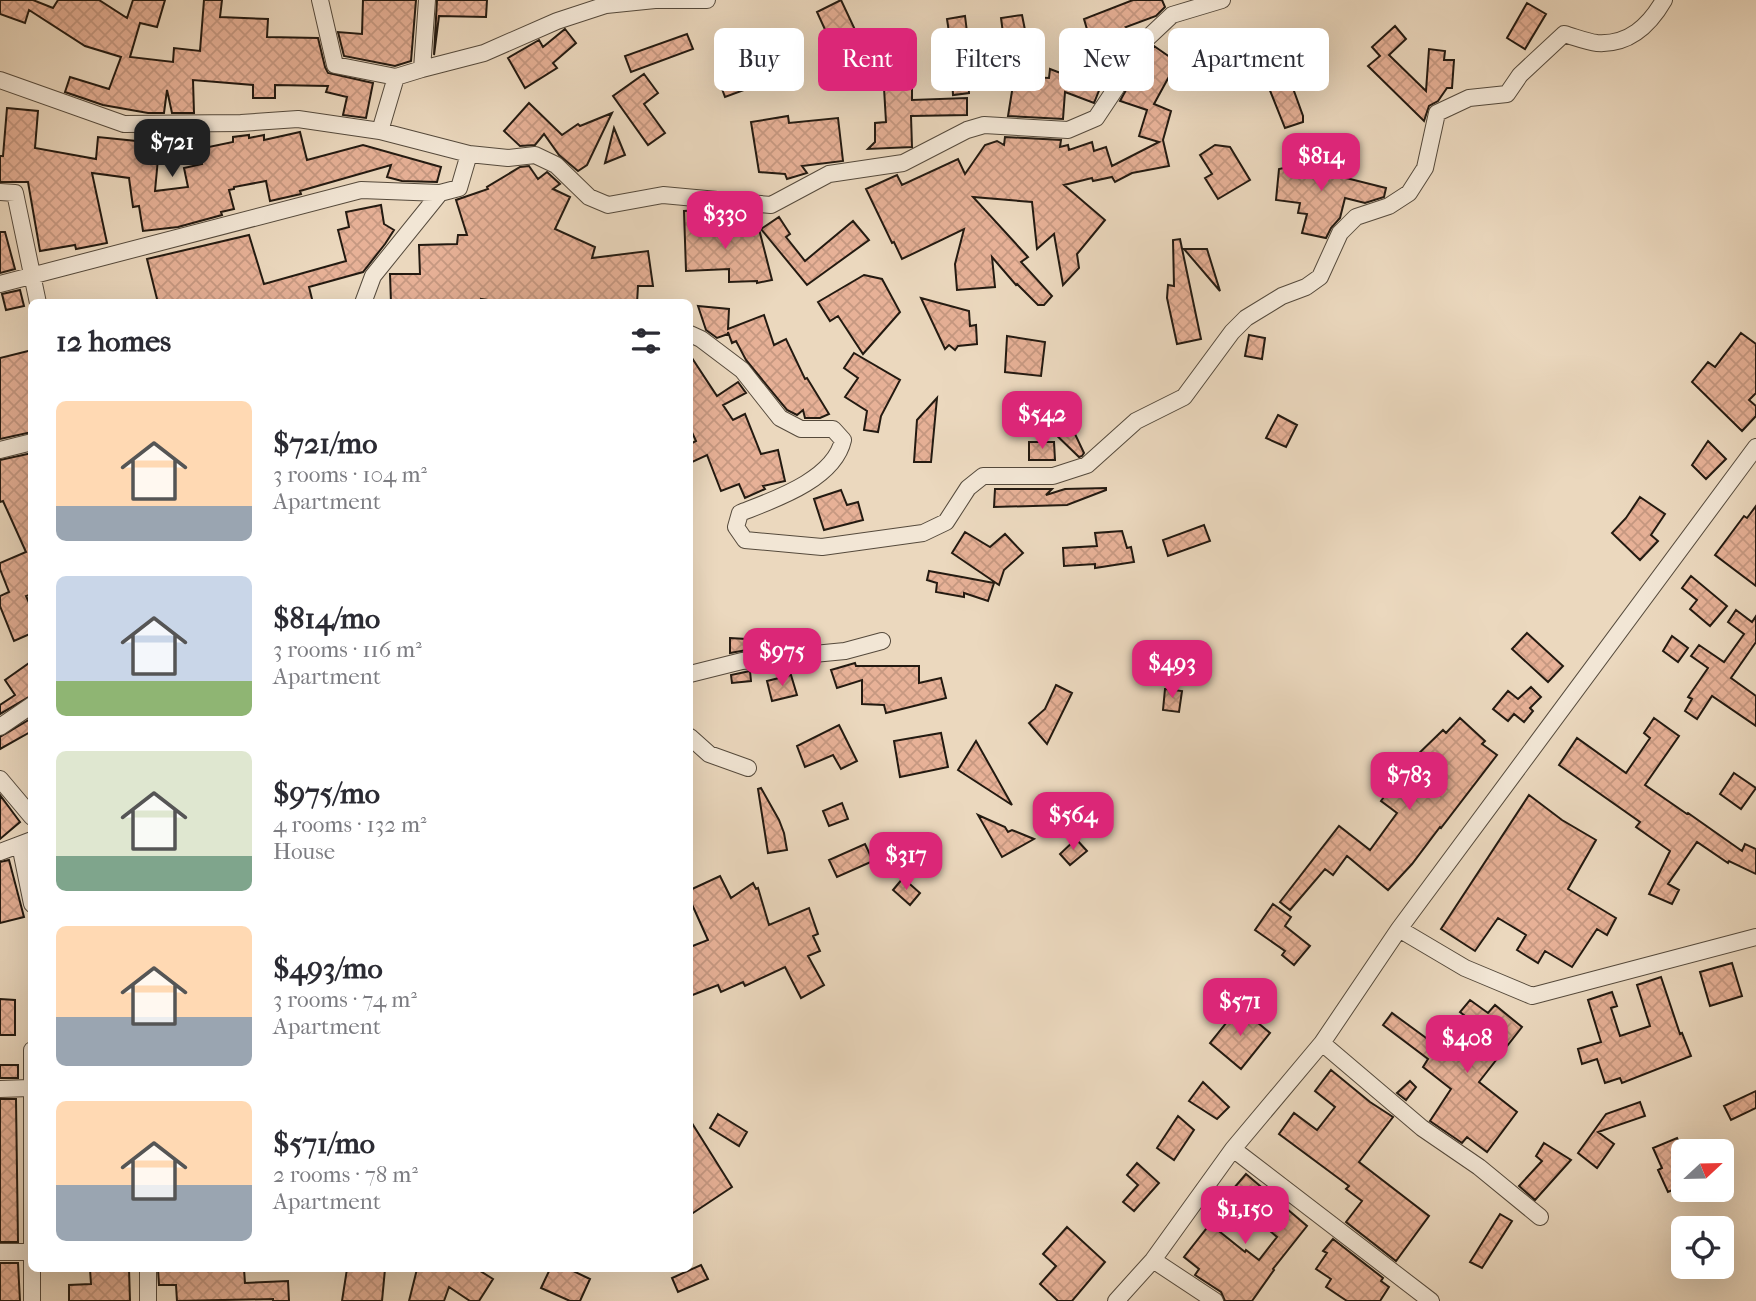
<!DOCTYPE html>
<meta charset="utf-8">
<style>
body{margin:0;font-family:"IM FELL French Canon",serif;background:#f2f2f3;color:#2b2b33;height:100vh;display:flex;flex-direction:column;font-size:26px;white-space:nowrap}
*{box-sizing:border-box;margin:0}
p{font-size:23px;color:#7c7c81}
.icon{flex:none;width:38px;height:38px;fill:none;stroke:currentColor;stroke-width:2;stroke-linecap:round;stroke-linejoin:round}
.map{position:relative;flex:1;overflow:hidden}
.side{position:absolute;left:28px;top:299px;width:665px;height:973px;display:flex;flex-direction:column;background:#fff;border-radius:10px;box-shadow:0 7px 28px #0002}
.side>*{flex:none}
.top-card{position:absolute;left:714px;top:28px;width:665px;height:63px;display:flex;gap:14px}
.needle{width:46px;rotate:68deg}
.tools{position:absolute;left:1671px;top:1139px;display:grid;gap:14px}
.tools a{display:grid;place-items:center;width:63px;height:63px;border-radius:10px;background:#fff;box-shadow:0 7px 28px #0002;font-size:35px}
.price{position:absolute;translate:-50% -60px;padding:0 16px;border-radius:14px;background:#db2777;color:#fff;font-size:23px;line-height:46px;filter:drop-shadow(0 2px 4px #0008)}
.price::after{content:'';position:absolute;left:50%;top:42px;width:21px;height:16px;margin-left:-10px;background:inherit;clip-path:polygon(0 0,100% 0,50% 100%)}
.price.current{background:#222;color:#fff}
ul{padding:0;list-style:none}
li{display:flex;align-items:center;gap:21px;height:175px;padding:0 28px}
li span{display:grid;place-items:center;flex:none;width:196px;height:140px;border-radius:10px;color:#555}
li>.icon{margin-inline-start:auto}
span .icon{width:84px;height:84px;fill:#fffc;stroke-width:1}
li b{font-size:30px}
h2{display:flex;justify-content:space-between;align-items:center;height:84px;padding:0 28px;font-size:30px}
.pill{padding:0 24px;border-radius:10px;background:#fff;box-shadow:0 7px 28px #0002;font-size:24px;line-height:63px}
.pill.current{background:#db2777;color:#fff}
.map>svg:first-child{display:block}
.building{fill:url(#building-cross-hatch);stroke:#231a11;stroke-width:2}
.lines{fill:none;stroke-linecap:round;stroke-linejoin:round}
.street-casing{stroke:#554a3c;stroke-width:18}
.street{stroke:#f2e6d5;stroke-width:16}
</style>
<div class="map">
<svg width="1756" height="1301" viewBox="0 0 1756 1301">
<defs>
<pattern id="building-cross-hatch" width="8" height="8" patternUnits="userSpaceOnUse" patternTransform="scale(1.75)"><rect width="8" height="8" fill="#e7b197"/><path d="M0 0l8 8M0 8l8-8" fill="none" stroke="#c69881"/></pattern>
</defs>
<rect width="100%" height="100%" fill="#ebd8be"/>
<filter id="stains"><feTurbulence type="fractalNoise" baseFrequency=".00286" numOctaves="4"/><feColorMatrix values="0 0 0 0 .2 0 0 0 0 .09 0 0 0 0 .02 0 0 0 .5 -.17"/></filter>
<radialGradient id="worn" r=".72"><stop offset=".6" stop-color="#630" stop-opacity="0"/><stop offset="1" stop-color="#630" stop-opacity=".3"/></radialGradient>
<path class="building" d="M0,0h33l20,8 5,-8h41l28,18 6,-18h32l-8,27 -17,-4 -10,34 43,5 1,-14 26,3 4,-51h18l-2,17 48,2 -1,18 51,1 7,29 3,6 45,10 -7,35 -23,-3 4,-18 -21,-5 2,-6 -53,-1v13h-22v-13l-60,-5 1,33h-22l-5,-23 -3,23h-16l-45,-8 -38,-13 5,-15 39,12 12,-32 -36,-11 -56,-36 -4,13 -25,-9z
M363,0h53l-5,61 -16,5 -51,-10 -6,-24 24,2z
M437,0h50l-1,17 -47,-1 -5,39z
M841,0l16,34 -25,11 -15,-33z
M1133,0h29l3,7 -9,9 -30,11 10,7 -7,8 -25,45 -20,-68z
M1527,3l19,11 -21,35 -18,-11z
M1022,15l3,15 -22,3 -2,-15z
M965,16l5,40 -17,3 -6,-40z
M1395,26l11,13 -17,16 37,36 3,-42 16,2 -1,9h10l-2,28h-5l-9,13 -9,5 -5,15 -56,-55 12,-10 -8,-9z
M565,29l11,14 -23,20 4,5 -32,20 -17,-30 31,-18 4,7z
M687,34l6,15 -62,23 -6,-16z
M883,36l25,2 -1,36h5v26l55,-2v17l-56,1 1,31 -44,2 7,-7v-19l11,-1 -2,-34h-27v-15h18l5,11z
M1154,46l23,16 -23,42 17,7 -8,29 6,26 -37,7 -17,9 -3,-5 -19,4 -1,-3 -28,7 41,35 -28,34 2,14 -16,17 -9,-51 -17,15 -5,-47 -59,-5 55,60 -7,5 31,34 -8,9h-6l-21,-21 -1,1 -24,-28 3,30 -38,3 -2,-26 9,-35 -62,30 -8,-17 -2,1 -26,-54 31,-14 5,10 56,-26 7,15 20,-29 12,-4 7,4 1,-8 56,3 -1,7 8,-2 1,5 23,-8 2,9 12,-4 6,19 47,-24 -20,-6 8,-26 -27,-9 26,-48z
M747,67l8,19 -30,11 -7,-19z
M1050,69l50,19 -6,15 -29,-11 -2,27 -55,-3 5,-31 14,2 1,-10 21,1z
M644,74l14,19 -14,11 21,29 -17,12 -35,-49z
M968,75l1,18 -16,2 -1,-19z
M1290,80l13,36v6l-18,6 -16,-40z
M529,103l33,32 16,-11 2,2 32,-13 -25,52 -9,6 -19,-16 -15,-21 -9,11 -15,1 -16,-15z
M7,108l31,3 -3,37 61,11 2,-22 48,5v5l13,1 -4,43 33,-4 -4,-19 18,-4 -3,-15 34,-7v-5l16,-2v3l15,-3v5l36,-8 7,28 56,-15 78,22 -4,15 -35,-1 -15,-4 4,-12 -91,26 1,3 -31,7 -4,-20 -32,6v2l-5,1 5,19 -13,3 1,3 -44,12 -35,4 -4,-25 -6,1 -4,-29 -37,-5 15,70 -31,6 -1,-4 -35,6 -12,-69h-28v-26h3z
M788,116l1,7 49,-5 5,43 -41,5 5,7 -20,6 -2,-5 -26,-2 -8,-50z
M614,128l11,27 -20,8z
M1215,145l15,2 20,33 -32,19 -13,-21 7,-4 -12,-19z
M1294,152l21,2 -1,14 16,2v4l56,14 -2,9 -19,6 -20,-5 -5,20 -9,10 -5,10 -24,-5 5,-19 -9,-1 2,-10 -24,-3 3,-31 14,-3z
M529,166l9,13 9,-7 13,12 -7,5 17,8 -15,32 40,18 -3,11 56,-7 5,35h-15l-1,17h-129l-27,-4v4h-90l-1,-29h30l-1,-29 38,-1 1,-9h9l-11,-35 32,-11 -1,-2 33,-20z
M381,205l3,19 10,6 -9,14 -22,28 -54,15 4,16h-155l-11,-44 102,-24 15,49 82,-23 -8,-31 11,-3 -3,-15z
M700,210l1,20 58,-1 13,51 -15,3v-2l-28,1v-13l-43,2 -2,-60z
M779,217l11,17 -4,3 19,24 48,-40 16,19 -62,45 -46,-56z
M0,232h5l10,37 -15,4z
M1180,239l21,100 -24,5 -10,-46 1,-13 6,1 -1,-46z
M1184,249h23l13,42z
M864,275l18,4 18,33 -37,42 -25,-38 -8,5 -12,-19z
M20,290l4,16 -18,4 -4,-16z
M921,298l48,13 1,15 6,-1 1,19 -19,2 -3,4 -6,-5 -4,4z
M698,306l31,3 -1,20 36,-14 10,30 12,-6 19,40 2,-1 22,36 -9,4h-15l-2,-8 -6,5 -10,-5 -41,-50 -10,-19 -4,2 -4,-11v2l-11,4 -11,-8z
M1741,333l15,11v49l-7,7 7,6v10l-14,15 -50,-49 16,-20 7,5z
M1249,335l16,3 -3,21 -17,-3z
M1007,336l38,6 -4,34 -36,-4z
M32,350v82l-32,7v-81z
M854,353l46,27 -19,36 -3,16 -14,-2 3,-19 -22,-14 13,-19 -14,-10z
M690,355l27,41 21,-14 8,11 -23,12 10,15 12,-6 16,40 17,-4 7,31 -22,5 2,3 -20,9 -6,-14 -18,7 -14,-36 -17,8v-19l6,-3 -6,-13z
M937,398l-6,64h-17l3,-42z
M1062,415l14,15 -2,2 10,21 -2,3 -3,1 -30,-29z
M1278,415l19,10 -11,22 -20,-9z
M1708,441l18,18 -20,20 -14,-14z
M1029,442h25l1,18h-26z
M32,453v141l-6,2 6,13v24l-18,8 -14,-35v-10l9,-4 -9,-23v-6l26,-11 -23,-51 -3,1v-42z
M1106,488v2l-39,15 -73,2 1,-18h57l-6,6 19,-6z
M841,490l6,15 11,-3 5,18 -39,10 -10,-31z
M1640,497l25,17 -14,21 7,6 -18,19 -28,-27 14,-15z
M1756,506v80l-41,-31 29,-39 3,2z
M1204,525l6,16 -42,15 -5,-16z
M1122,531l5,17 4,-1 3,15 -39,6v-4l-31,2 -1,-18 34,-2 -2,-13z
M965,532l25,15 15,-13 18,19 -19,17 -5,15 -47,-32z
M929,571l33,6 32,6 -6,18 -24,-8v4l-28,-5 1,-9 -10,-3z
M1691,576l36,30 -17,20 -20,-17 7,-9 -15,-12z
M1736,610l16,12 4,-6v26l-25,36 25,18v30l-44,-30 -15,23 -12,-8 7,-12 -4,-2 20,-29 -17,-12 8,-11 25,17 20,-28 -16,-12z
M1527,633l36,33 -15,16 -36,-33z
M1672,636l16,12 -10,14 -15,-11z
M730,638l16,1 1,11 -17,3z
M32,661v34l-32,19v-9l15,-10 -10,-15z
M855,663l1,3h63v17l22,-5 5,20 -60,15 -2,-8 -22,-1v-24l-25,8 -6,-18z
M750,671l1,10 -19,2 -1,-8z
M791,675l6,20 -25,6 -5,-20z
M1056,685l16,8 -25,51 -18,-21 16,-14z
M1531,687l10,10 -11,11 3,3 -9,11 -10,-8 -6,7 -15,-12 15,-18 10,8z
M1165,689l17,2 -3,21 -16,-2z
M32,718v13l-32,18v-12z
M1460,718l25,23 -3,3 15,11 -56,73 -1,-1 -28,37 -24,26 -41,-34 -14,19 -8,-6 -35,41 -10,-8 59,-76 31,24 27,-37 -16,-12 14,-19 6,5 16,-22 -5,-5 31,-30 3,3z
M1654,718l25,18 -34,49 42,29 1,-1 54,38 3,-7 11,5v25l-27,-13 -1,2 -31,-21 -29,42 11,6 -7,14 -23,-10 21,-43 -34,-24 4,-5 -81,-57 18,-27 49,35 24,-35 -6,-5z
M839,725l18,36 -16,8 -8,-14 -28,12 -8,-21z
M941,733l7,34 -48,10 -6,-36z
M976,741l36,64 -54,-35z
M1734,773l22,15 -15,21 -21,-15z
M761,788l18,32 5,13 3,17 -19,3 -10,-64z
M0,795l20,27 -20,17z
M1529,795l33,25 34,20 -28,49 48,29 -9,17 -10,-6 -25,38 -27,-16 -7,12 -21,-13 9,-15 -28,-17 -23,33 -34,-22z
M1069,797l11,15 -24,14 -8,-13z
M842,803l6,16 -19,7 -6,-15z
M978,815l27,12 3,5 4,-2 22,9 -32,18z
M1076,839l11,12 -17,14 -10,-11z
M865,844l8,17 -36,16 -8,-17z
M9,860l15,57 -24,6v-61z
M720,876l11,22 22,-15 3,6 2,-1 11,37 40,-17 9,26 -5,2 7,15 -12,5 16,29 -23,13 -16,-31 -40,19 -2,-4 -22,10 -3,-7 -28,11v-49l18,-7 -18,-40v-10z
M903,878l17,15 -10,12 -17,-15z
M1273,904l18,13 -6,9 25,20 -16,19 -12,-10 3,-4 -30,-21z
M1732,963l10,33 -32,10 -10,-34z
M1661,977l19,57 2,-1 9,23 -69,27 -2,-5 -15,5 -8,-24 -15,5 -4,-15 23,-7 -13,-42 24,-8 5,14 -6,2 9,28 30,-10 -13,-41z
M0,999l15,1v35h-15z
M1470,1000l18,13 7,-8 27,22 -43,55 38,30 -30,40 -20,-15 -5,6 -32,-22 21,-32 -28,-22 5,-8 -45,-34 9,-12 56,41 6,-7 5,4 19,-25 -18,-14z
M1239,1007l31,26 -29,36 -31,-26z
M0,1065h18v13h-18z
M1331,1070l39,32 23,15 -34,45 70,54 -33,45 -50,-39 16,-21 -16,-12 3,-3 -70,-52 15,-21 23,17 18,-23 -20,-16z
M1410,1081l6,6 -10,13 -9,-7z
M1203,1082l26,25 -12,12 -28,-18z
M1756,1091v17l-25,12 -7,-14z
M0,1099h16l2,143h-18z
M1640,1102l5,14 -47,16 16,12 -17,24 -19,-15 28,-39z
M718,1114l29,18 -8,14 -29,-18z
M1178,1116l16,14 -20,30 -17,-12z
M690,1120l42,67 -42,28z
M1677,1138l7,17v30l-16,7 -10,-22 4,-2 -9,-20z
M1544,1143l27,17 -36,40 -16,-14 23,-25 -6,-5z
M1137,1163l22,20 -25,28 -11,-9 15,-17 -11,-10z
M1246,1174l61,52 -34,43 1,1 -22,31h-27l-4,-9 -26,-17 4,-6 -15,-12 26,-33 35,28 1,-2 13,10 18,-23 -49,-42z
M1500,1214l12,7 -30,47 -12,-6z
M1067,1227l38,35 -33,39h-14l-18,-17 16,-18 -13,-12z
M1333,1239l50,39 -2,3 8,6 -9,14h-33l-21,-14 5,-8 -15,-10 11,-16 -4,-2z
M0,1263h18l2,38h-20z
M701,1265l7,14 -30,13 -6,-14z
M90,1269h39l1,32h-61v-16l22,-1z
M158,1269h86l1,14 43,-2 1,20h-16v-2l-96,2 -1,-16h-17z
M347,1269h38l-3,32h-40z
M417,1269h60l16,10 -14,22h-9l-21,-14 -5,14h-35z
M550,1269h19l21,10 -10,22h-10l-29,-13z"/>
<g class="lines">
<defs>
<path id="street" d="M320,0l15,65 61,12
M422,69l62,-16 73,-32 49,-16 49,-5h52
M0,80l124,44 117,-1 57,-4 82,12 89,23 39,4 27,-3 21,10 33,32 19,8 55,-10 108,10 58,-31 74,-11 64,-33 17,-5 84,5 28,-12 20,-30 22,-41 34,-32 50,-15
M380,131l16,-54 26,-8 5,-69
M0,192l15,1 23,110
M0,284l361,-94 79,3
M363,303l10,-27 67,-83 19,-5 10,-34
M690,334l11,5 41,31 38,48 21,11h32l10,11c-9,40 -70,60 -103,73l-4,14 9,13 77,7 101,-14 23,-11 22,-34 15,-12h70l34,-11 49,-44 48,-24 48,-65 14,-14 36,-22 24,-9 14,-10 20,-44 16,-16 33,-11 20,-13 16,-25 12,-55 32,-15 38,-4 13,-19 44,-41c11,3 23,8 33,9 32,2 52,-17 67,-43
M0,450l32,-8
M690,674l52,-13 103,-10 37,-10
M0,727l32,-22
M690,737l19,17 39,14
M0,779l32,38
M20,845l12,59
M0,852l32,-12
M1399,929l66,39 67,28 224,-59
M1322,1043l100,85 57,39 61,50
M32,1050v251
M0,1089l30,-1
M1233,1149l198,152
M0,1252h32
M1153,1260l62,41
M148,1269v32
M1116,1301l37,-41 80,-111 89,-106 77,-114 357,-482"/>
</defs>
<use href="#street" class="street-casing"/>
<use href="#street" class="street"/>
</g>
<rect width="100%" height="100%" filter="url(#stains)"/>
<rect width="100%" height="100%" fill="url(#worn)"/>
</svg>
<div class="tools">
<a><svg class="needle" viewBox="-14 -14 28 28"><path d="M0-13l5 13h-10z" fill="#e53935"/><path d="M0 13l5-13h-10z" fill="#7c7c81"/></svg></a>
<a><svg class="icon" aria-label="locate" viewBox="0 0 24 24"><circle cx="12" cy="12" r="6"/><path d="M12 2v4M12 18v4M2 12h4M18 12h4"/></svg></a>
</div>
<b class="price current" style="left:172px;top:179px">$721</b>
<b class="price" style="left:1321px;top:193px">$814</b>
<b class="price" style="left:725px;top:251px">$330</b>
<b class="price" style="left:1042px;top:451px">$542</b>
<b class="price" style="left:782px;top:688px">$975</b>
<b class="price" style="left:1172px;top:700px">$493</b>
<b class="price" style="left:1409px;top:812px">$783</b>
<b class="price" style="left:1073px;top:852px">$564</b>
<b class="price" style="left:906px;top:892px">$317</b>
<b class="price" style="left:1240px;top:1038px">$571</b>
<b class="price" style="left:1467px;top:1075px">$408</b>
<b class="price" style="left:1245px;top:1246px">$1,150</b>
<div class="top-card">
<a class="pill">Buy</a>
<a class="pill current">Rent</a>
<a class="pill">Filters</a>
<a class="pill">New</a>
<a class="pill">Apartment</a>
</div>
<section class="side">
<h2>12 homes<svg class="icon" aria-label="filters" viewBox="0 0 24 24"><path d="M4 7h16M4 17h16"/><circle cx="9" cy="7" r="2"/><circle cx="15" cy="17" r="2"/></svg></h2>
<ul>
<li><span style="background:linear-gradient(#ffd9b3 75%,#9aa5b1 0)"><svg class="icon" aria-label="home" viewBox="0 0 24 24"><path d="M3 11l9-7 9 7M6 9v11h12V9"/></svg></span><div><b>$721/mo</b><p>3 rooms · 104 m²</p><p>Apartment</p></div></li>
<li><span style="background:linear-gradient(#c9d6e8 75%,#8fb573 0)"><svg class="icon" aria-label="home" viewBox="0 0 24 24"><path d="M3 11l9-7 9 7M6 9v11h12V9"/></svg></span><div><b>$814/mo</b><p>3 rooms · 116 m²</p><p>Apartment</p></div></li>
<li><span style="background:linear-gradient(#dfe7d0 75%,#7fa58c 0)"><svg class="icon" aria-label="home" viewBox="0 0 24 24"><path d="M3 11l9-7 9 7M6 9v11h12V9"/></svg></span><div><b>$975/mo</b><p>4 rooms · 132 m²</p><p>House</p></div></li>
<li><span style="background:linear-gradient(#ffd9b3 65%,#9aa5b1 0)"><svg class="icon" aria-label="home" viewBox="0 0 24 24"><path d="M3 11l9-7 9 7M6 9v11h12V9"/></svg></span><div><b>$493/mo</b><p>3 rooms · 74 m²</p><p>Apartment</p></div></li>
<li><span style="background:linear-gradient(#ffd9b3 60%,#9aa5b1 0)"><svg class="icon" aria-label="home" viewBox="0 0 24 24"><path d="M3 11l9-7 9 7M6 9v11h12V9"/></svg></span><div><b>$571/mo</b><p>2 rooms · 78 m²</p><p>Apartment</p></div></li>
</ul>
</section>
</div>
